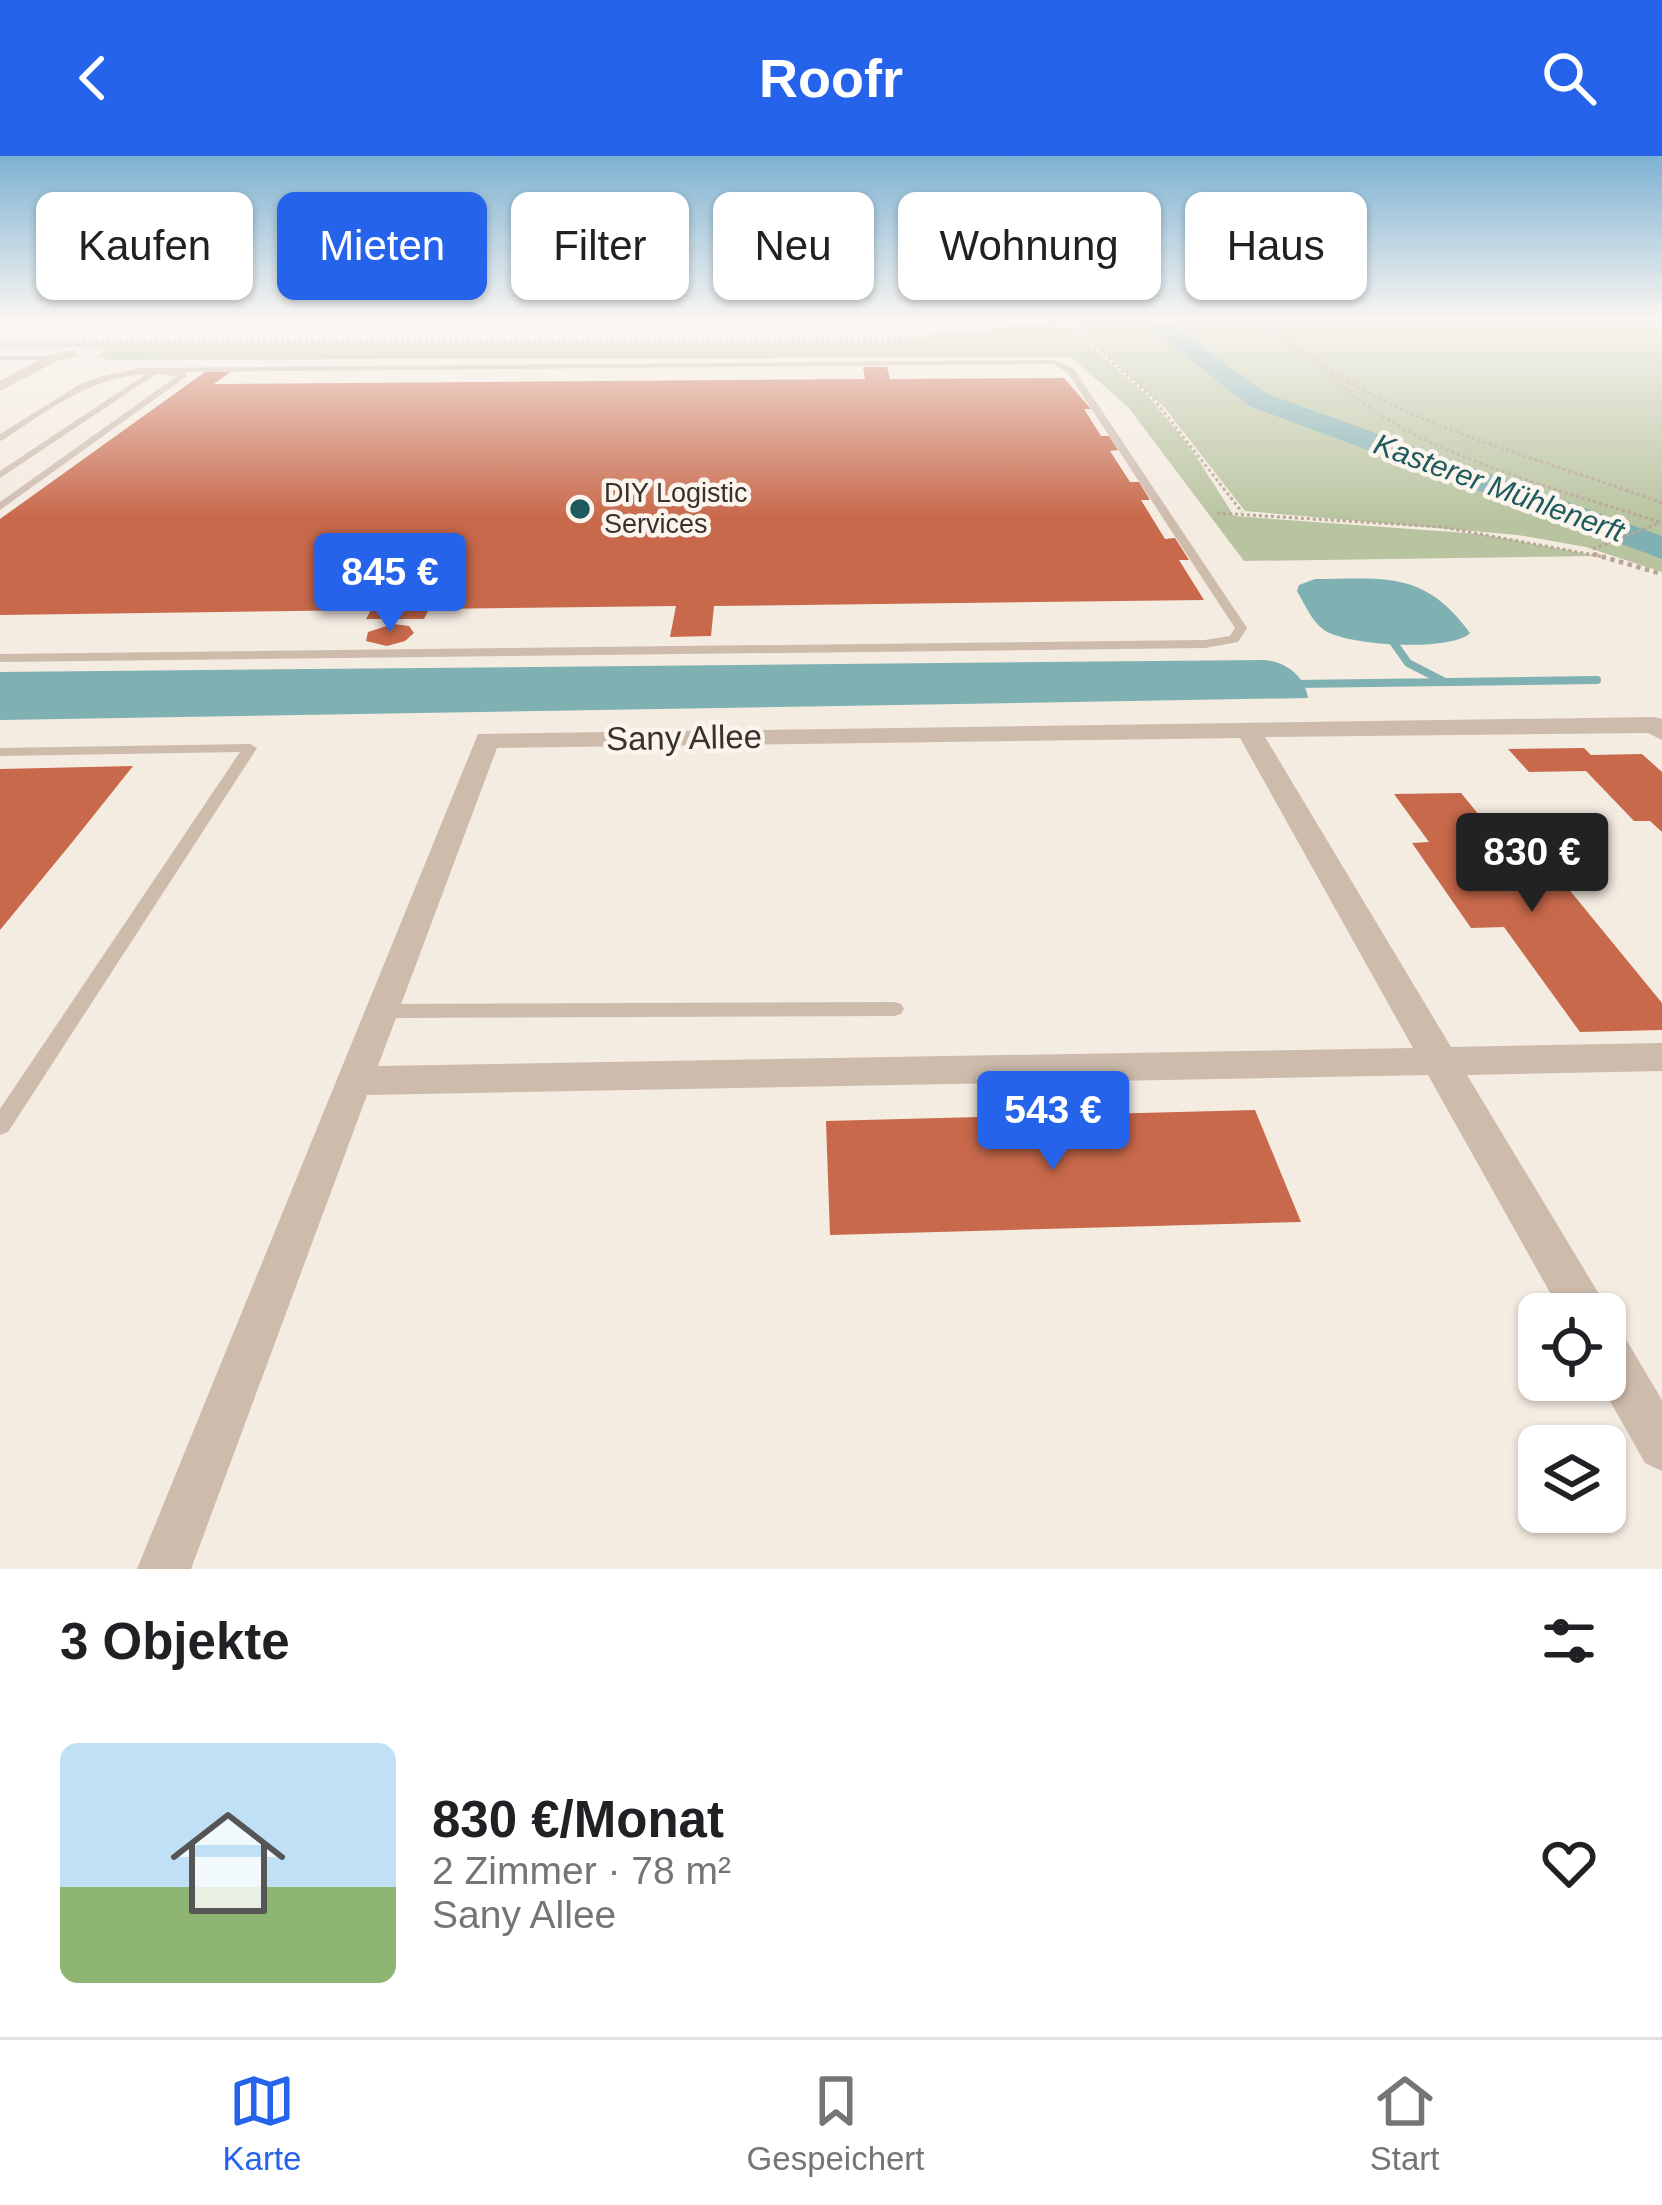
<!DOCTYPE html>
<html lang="de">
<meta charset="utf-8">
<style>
body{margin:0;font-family:Arial,sans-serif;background:#f6f6f6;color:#202124;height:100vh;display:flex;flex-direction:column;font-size:45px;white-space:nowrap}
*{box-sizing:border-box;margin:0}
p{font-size:39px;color:#757577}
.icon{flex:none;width:66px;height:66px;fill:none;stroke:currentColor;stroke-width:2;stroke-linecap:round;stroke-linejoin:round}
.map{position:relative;height:1413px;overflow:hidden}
.details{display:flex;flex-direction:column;background:#fff;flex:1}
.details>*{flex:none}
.top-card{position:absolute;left:36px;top:36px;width:1590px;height:108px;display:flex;gap:24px}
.controls{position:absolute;left:1518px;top:1137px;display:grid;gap:24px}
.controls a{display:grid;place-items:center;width:108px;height:108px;border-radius:18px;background:#fff;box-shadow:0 3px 9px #0004;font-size:60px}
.price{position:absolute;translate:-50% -102px;padding:0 27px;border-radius:12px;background:#2563eb;color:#fff;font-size:39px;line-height:78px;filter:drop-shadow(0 3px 6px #0008)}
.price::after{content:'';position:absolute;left:50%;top:72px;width:36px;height:27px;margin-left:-18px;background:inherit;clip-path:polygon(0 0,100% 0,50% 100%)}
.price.active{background:#222;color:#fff}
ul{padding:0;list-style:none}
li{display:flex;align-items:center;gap:36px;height:300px;padding:0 60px}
li span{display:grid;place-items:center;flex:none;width:336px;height:240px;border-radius:18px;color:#555}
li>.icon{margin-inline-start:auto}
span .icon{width:144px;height:144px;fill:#fffc;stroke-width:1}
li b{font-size:51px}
h2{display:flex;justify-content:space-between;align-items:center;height:144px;padding:0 60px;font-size:51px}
.chip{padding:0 42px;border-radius:18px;background:#fff;box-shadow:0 3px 9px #0004;font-size:42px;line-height:108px}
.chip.active{background:#2563eb;color:#fff}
header{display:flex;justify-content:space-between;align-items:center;height:156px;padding:0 60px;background:#2563eb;color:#fff;font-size:54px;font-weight:800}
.tab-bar{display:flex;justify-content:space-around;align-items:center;height:168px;border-top:3px solid #e0e0e0;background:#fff;font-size:33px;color:#757577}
.tab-bar a{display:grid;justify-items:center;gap:6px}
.tab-bar .active{color:#2563eb}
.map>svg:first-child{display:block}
.green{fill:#b8c4a0}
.water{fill:#7fb0b2}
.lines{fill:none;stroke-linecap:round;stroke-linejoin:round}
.stream{stroke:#7fb0b2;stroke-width:8}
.river{fill:#7fb0b2;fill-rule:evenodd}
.building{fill:#c8694b}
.path-far1{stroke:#b9a596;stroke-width:3;stroke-dasharray:3 3;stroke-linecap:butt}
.path{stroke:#b9a596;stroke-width:4.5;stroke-dasharray:4.5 4.5;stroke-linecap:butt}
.lane{fill:#cdbbac;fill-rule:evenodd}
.street{fill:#cdbbac;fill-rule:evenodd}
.poi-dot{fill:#1f5a5e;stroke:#fbf5ee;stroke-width:4.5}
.labels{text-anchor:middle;stroke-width:9;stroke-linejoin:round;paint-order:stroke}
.far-poi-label{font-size:27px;fill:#3b302b;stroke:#fbf5ee;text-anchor:start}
.far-water-label{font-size:30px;font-style:italic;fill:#1f5a5e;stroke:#fbf5ee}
.street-label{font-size:33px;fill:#3b302b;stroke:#fbf5ee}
</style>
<header><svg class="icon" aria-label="back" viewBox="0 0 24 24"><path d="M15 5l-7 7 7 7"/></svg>Roofr<svg class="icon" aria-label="search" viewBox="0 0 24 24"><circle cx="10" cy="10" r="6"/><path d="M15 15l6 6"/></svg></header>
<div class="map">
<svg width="1662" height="1413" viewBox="0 0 1662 1413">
<rect width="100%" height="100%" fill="#f4ebe1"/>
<path class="green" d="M1066,164h83l107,81 406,153v18l-76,-25 -68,-12 -273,-24 -81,-104z
M1154,164h508v226l-399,-146z
M1060,165l89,76 43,53 42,66 246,18 118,22 -354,5 -116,-154 -57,-50 -961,3 -14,-3 9,-7 -4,-3h-101v-4l887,-1z"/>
<path class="water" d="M1315,423c70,0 109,-9 155,54 -19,19 -123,13 -146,-3 -13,-10 -19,-25 -27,-39l2,-6z
M1265,504c21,2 40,16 43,38l-1308,22v-48z"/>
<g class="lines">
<path class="stream" d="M1389,480l19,27 35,18
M1294,528l303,-4"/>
<path class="river" d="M1140,164h25l102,74 395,142v23l-413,-153z"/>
</g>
<path class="building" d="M863,211h24l3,12 174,-1 27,31h-7l17,27h8l9,14 -8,1 20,31h9l11,18h-9l24,39 10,-1 14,22h-10l25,40 -490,6 -3,30 -41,1 6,-31 -247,3 -5,10h-58l5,-9 -371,5v-96l205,-147h25l-16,12 651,-5z
M393,468l16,2 5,7 -9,8 -18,5 -21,-5 2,-9z
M1584,592l7,7 51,-1 20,18v60l-12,-11h-16l-48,-50 -57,1 -21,-23z
M133,610l-59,74 -74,90v-161z
M1461,637l37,45 28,-1 136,166v27l-82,2 -76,-105 -33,1 -59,-85 17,-1 -35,-48z
M1255,954l46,112 -471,13 -4,-114z"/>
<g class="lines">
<path class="path-far1" d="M1062,164l91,78 89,114
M1265,164c97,98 270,135 397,183
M83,186l804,-1 175,-21
M1331,219c71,77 232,115 331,148
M1217,357l225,14 163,30
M1593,393l66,-26"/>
<path class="path" d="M1593,398l69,20"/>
<path class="lane" d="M0,200h53l4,2 -4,2h-53z
M1054,204l20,9 173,259 -9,14 -33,6 -1205,14v-8l1205,-14 25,-4 5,-8 -167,-255 -15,-9 -868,8 2,4 -187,134v-8l177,-126 -21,-2 -156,104v-7l146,-97c-56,3 -98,36 -143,66l-3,1v-7l82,-51 21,-7 37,-8z
M250,588l7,4 -249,384 -8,3v-26l240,-357 -240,4v-8z
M894,846l7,2 3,5 -3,5 -7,2 -512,2 -7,-2 -3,-5 3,-5 7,-2z"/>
<path class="street" d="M74,194l5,7 -22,4 -57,30v-10l48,-26z
M1654,561l8,2v21l-14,-7 -383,4 186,310 211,-4v28l-195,4 135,224 6,15 -3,8v-8h-43l-134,-239 -1061,20 -176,474h-54l341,-835zM1240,582l173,310 -1035,18 119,-318z
M1605,1169l16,6 41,69v71l-17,-8 -47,-83h7z"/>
</g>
<linearGradient id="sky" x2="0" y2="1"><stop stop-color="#7eb2d2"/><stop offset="0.45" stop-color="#faf6f2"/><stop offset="1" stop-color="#faf6f2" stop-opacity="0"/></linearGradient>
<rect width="1662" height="362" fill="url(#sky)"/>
<circle class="poi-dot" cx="580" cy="353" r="12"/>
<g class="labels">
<g class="far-poi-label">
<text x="604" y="346">DIY Logistic<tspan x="604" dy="31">Services</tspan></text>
</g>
<g class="far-water-label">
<text transform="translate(1499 332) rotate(20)" y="10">Kasterer Mühlenerft</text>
</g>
<g class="street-label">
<text transform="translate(684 581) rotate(-1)" y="12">Sany Allee</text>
</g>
</g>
</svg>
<div class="controls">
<a><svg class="icon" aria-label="locate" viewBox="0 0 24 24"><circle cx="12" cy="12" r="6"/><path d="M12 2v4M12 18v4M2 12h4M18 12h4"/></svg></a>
<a><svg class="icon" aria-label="layers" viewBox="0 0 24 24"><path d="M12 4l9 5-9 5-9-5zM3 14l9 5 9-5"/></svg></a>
</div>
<b class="price" style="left:390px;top:479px">845 €</b>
<b class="price active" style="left:1532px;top:759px">830 €</b>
<b class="price" style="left:1053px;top:1017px">543 €</b>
<div class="top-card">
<a class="chip">Kaufen</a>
<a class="chip active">Mieten</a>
<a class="chip">Filter</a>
<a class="chip">Neu</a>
<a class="chip">Wohnung</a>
<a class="chip">Haus</a>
</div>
</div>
<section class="details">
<h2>3 Objekte<svg class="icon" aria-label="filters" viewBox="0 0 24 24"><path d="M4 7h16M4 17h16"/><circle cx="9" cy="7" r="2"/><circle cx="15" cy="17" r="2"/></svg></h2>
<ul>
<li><span style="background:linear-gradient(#bfe0f5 60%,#8fb573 0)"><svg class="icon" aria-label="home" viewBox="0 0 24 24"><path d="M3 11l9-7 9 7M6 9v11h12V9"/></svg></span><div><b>830 €/Monat</b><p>2 Zimmer · 78 m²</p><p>Sany Allee</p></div><svg class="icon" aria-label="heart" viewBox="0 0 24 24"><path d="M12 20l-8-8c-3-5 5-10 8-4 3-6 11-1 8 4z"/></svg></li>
</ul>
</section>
<nav class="tab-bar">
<a class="active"><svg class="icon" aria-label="map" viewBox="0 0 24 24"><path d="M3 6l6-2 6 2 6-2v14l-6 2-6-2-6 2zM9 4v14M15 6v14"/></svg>Karte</a>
<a><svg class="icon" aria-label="saved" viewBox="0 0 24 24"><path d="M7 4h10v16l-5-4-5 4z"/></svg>Gespeichert</a>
<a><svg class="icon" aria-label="home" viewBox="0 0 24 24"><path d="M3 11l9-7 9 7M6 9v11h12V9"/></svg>Start</a>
</nav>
